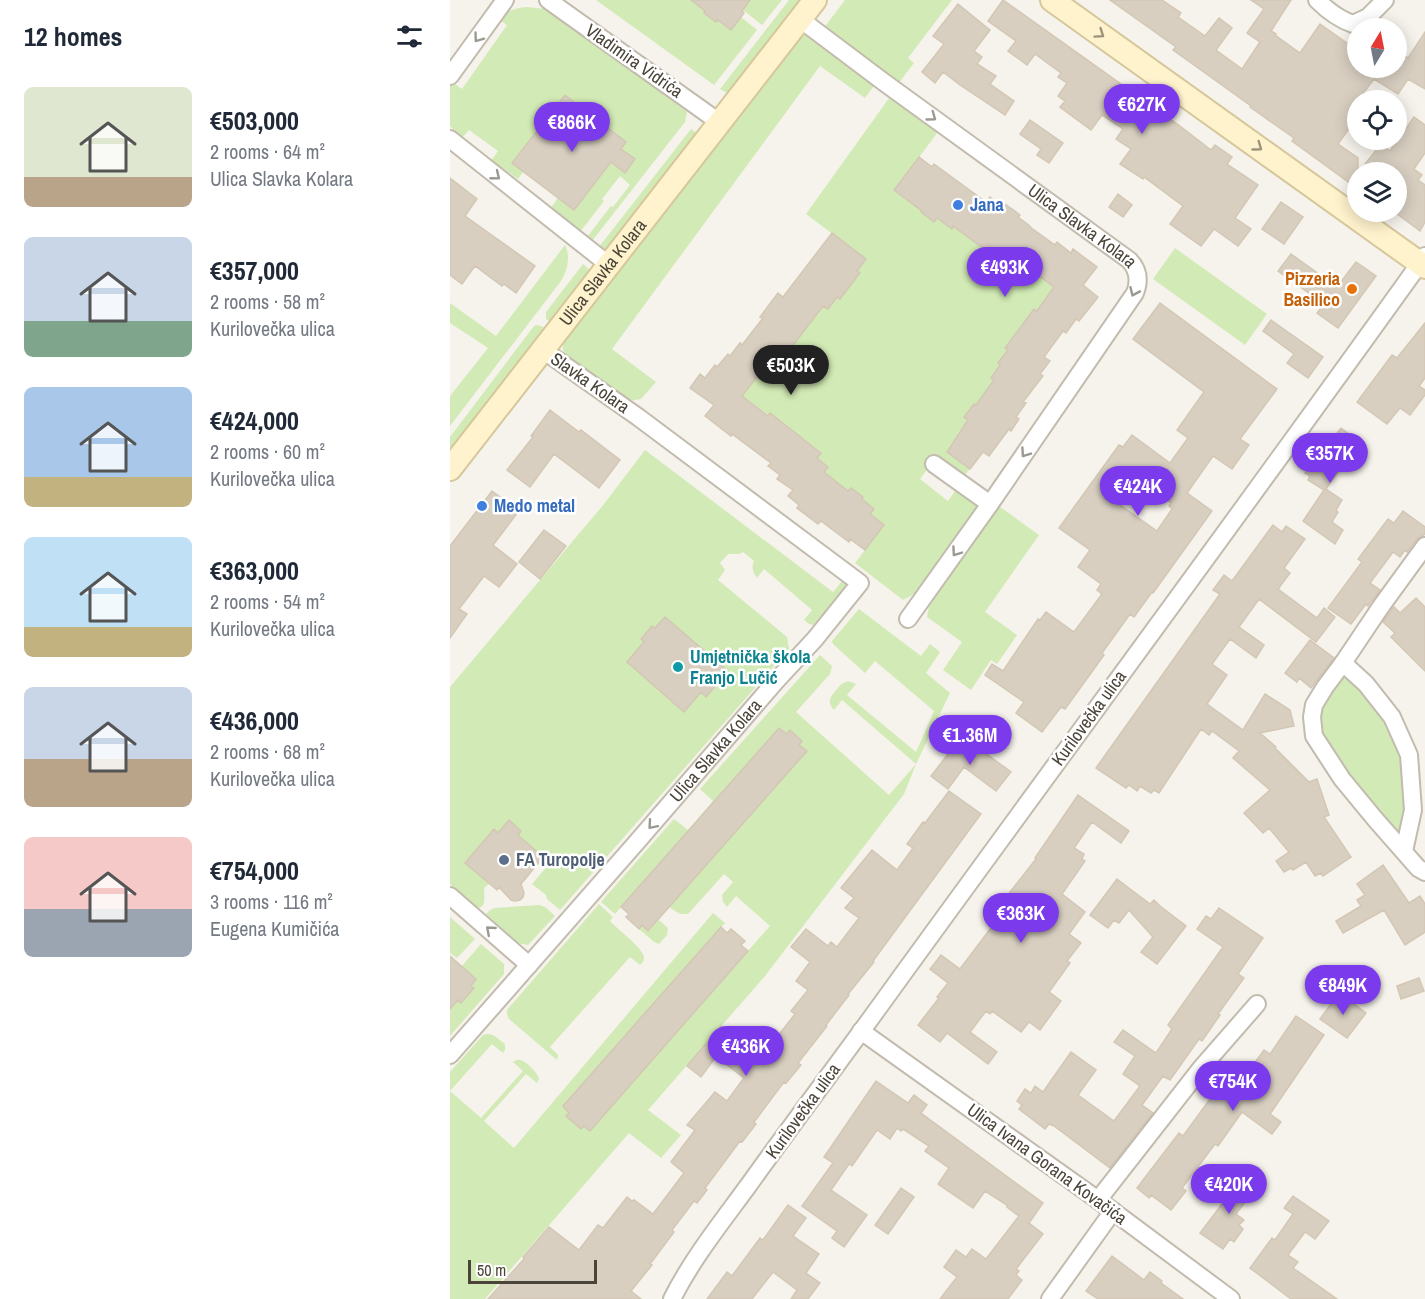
<!DOCTYPE html>
<meta charset="utf-8">
<style>
body{margin:0;font-family:"Archivo Narrow",sans-serif;background:#f6f6f7;color:#1f2937;height:100vh;display:flex;flex-direction:column;font-size:22px;white-space:nowrap}
*{box-sizing:border-box;margin:0}
p{font-size:20px;color:#747a83}
.icon{flex:none;width:33px;height:33px;fill:none;stroke:currentColor;stroke-width:2;stroke-linecap:round;stroke-linejoin:round}
.map{position:relative;flex:1;overflow:hidden}
.details{display:flex;flex-direction:column;background:#fff;width:450px}
.details>*{flex:none}
.needle{width:39px;rotate:10deg}
.controls{position:absolute;left:897px;top:18px;display:grid;gap:12px}
.controls a{display:grid;place-items:center;width:60px;height:60px;border-radius:50%;background:#fff;box-shadow:0 3px 15px #0003;font-size:30px}
.scale{position:absolute;left:18px;bottom:15px;width:129px;box-sizing:border-box;padding-left:6px;border:3px solid #4b4439;border-top:0;font-size:16px;line-height:21px;white-space:nowrap;color:#4b4439;-webkit-text-stroke:4px #fff;paint-order:stroke}
.price{position:absolute;translate:-50% -51px;padding:0 14px;border-radius:21px;background:#7c3aed;color:#fff;font-size:20px;line-height:39px;filter:drop-shadow(0 2px 3px #0008)}
.price::after{content:'';position:absolute;left:50%;top:36px;width:18px;height:14px;margin-left:-9px;background:inherit;clip-path:polygon(0 0,100% 0,50% 100%)}
.price.current{background:#222;color:#fff}
ul{padding:0;list-style:none}
li{display:flex;align-items:center;gap:18px;height:150px;padding:0 24px}
li span{display:grid;place-items:center;flex:none;width:168px;height:120px;border-radius:9px;color:#555}
li>.icon{margin-inline-start:auto}
span .icon{width:72px;height:72px;fill:#fffc;stroke-width:1}
li b{font-size:26px}
h2{display:flex;justify-content:space-between;align-items:center;height:72px;padding:0 24px;font-size:26px}
main{display:flex;flex:1;min-height:0}
.map>svg:first-child{display:block}
.green{fill:#d2eab5}
.building{fill:#d8cfc1;stroke:#d3c7b4;stroke-width:1.5;fill-rule:evenodd}
.lines{fill:none;stroke-linecap:round;stroke-linejoin:round}
.minor-casing{stroke:#c2bbae;stroke-width:20}
.secondary-casing{stroke:#d6c79b;stroke-width:26}
.minor{stroke:#fff;stroke-width:16}
.secondary{stroke:#fff3cd;stroke-width:22}
.oneway{stroke:#9c937c}
.oneway2{stroke:#9c9892}
.shop-dot{fill:#3f7fe0;stroke:#fff;stroke-width:2}
.food-dot{fill:#e8710a;stroke:#fff;stroke-width:2}
.culture-dot{fill:#0f9aa8;stroke:#fff;stroke-width:2}
.service-dot{fill:#5c6f8a;stroke:#fff;stroke-width:2}
.labels{text-anchor:middle;stroke-width:5;stroke-linejoin:round;paint-order:stroke}
.street-label{font-size:18px;fill:#4b4439;stroke:#fff}
.shop-label{font-size:18px;font-weight:bold;fill:#366cbe;stroke:#fff;text-anchor:start}
.food-label{font-size:18px;font-weight:bold;fill:#c56008;stroke:#fff;text-anchor:end}
.culture-label{font-size:18px;font-weight:bold;fill:#0d838f;stroke:#fff;text-anchor:start}
.service-label{font-size:18px;font-weight:bold;fill:#4e5e75;stroke:#fff;text-anchor:start}
</style>
<main>
<section class="details">
<h2>12 homes<svg class="icon" aria-label="filters" viewBox="0 0 24 24"><path d="M4 7h16M4 17h16"/><circle cx="9" cy="7" r="2"/><circle cx="15" cy="17" r="2"/></svg></h2>
<ul>
<li><span style="background:linear-gradient(#dfe7d0 75%,#b9a48a 0)"><svg class="icon" aria-label="home" viewBox="0 0 24 24"><path d="M3 11l9-7 9 7M6 9v11h12V9"/></svg></span><div><b>€503,000</b><p>2 rooms · 64 m²</p><p>Ulica Slavka Kolara</p></div></li>
<li><span style="background:linear-gradient(#c9d6e8 70%,#7fa58c 0)"><svg class="icon" aria-label="home" viewBox="0 0 24 24"><path d="M3 11l9-7 9 7M6 9v11h12V9"/></svg></span><div><b>€357,000</b><p>2 rooms · 58 m²</p><p>Kurilovečka ulica</p></div></li>
<li><span style="background:linear-gradient(#a9c7e8 75%,#c2b280 0)"><svg class="icon" aria-label="home" viewBox="0 0 24 24"><path d="M3 11l9-7 9 7M6 9v11h12V9"/></svg></span><div><b>€424,000</b><p>2 rooms · 60 m²</p><p>Kurilovečka ulica</p></div></li>
<li><span style="background:linear-gradient(#bfe0f5 75%,#c2b280 0)"><svg class="icon" aria-label="home" viewBox="0 0 24 24"><path d="M3 11l9-7 9 7M6 9v11h12V9"/></svg></span><div><b>€363,000</b><p>2 rooms · 54 m²</p><p>Kurilovečka ulica</p></div></li>
<li><span style="background:linear-gradient(#c9d6e8 60%,#b9a48a 0)"><svg class="icon" aria-label="home" viewBox="0 0 24 24"><path d="M3 11l9-7 9 7M6 9v11h12V9"/></svg></span><div><b>€436,000</b><p>2 rooms · 68 m²</p><p>Kurilovečka ulica</p></div></li>
<li><span style="background:linear-gradient(#f6c9c9 60%,#9aa5b1 0)"><svg class="icon" aria-label="home" viewBox="0 0 24 24"><path d="M3 11l9-7 9 7M6 9v11h12V9"/></svg></span><div><b>€754,000</b><p>3 rooms · 116 m²</p><p>Eugena Kumičića</p></div></li>
</ul>
</section>
<div class="map">
<svg width="975" height="1299" viewBox="0 0 975 1299">
<rect width="100%" height="100%" fill="#f6f3ec"/>
<path class="green" d="M146,0h98l11,11 -1,3 12,8 2,-2 13,10 10,-13 16,13 -43,55z
M300,0h32l-20,25 -19,-15z
M339,0h12l-72,94 -9,-5z
M395,0h107l-44,58 6,5 -16,21 -75,-55z
M77,7l18,2 12,6 130,97 -2,10 -93,119 -5,-4 24,-31 2,1 17,-22 -10,-9 -18,23 2,2 -24,31 -30,-23 8,-11 16,11 52,-68 -61,-46 -52,67 11,9 -6,8 -15,-11 -1,5 -12,-11 8,-11 -29,-21 -8,9 -11,-13v-41l2,-3 10,7 45,-64 -9,-6c8,-9 18,-11 29,-12z
M349,35h8l7,2 62,46 -11,15 -45,-32 -208,283 44,33 -15,17 -12,2 -63,-44 -3,-7v-8z
M442,94l48,35 -46,62 21,15 12,-2 -6,8 12,9 4,-3 15,10 1,-2 37,28 2,-2 12,9 3,-4 11,8 2,-3 28,21 6,-8v13l-17,23 -32,37 10,8 -15,9 -9,12 5,5 -12,12 -8,11 -2,-1 -10,13 11,8 -11,1 -6,7 2,1 -13,18 23,17 -6,7 -27,-20 -17,23 28,22 9,-13 24,17 -63,87 -15,8 -48,-37 29,-38 -14,-11 3,-5 -11,-10 1,-2 -12,-9 -3,3 -13,-10 -13,-6 6,-8 -11,-9 4,-6 -51,-38 -2,1 -24,-18 -8,-3 11,-5 20,-25 12,-10 5,3 39,-51 5,3 9,-12 3,2 20,-25 -3,-3 9,-12 -60,-45z
M241,129l7,5 -92,118 -7,-5z
M115,245c6,12 2,26 -4,36l-111,145v-30l38,-48 -38,-25v-20l46,33z
M725,248l92,66 -22,31 -92,-66z
M133,264l8,7 -40,51 -5,-3v-7z
M86,325l5,1 5,3 -96,124v-16l84,-111z
M195,450l188,142 10,-12 2,3 1,5 -33,37 -4,-1 -5,-4 8,-10 -48,-41 -7,9c-4,-6 -6,-10 -3,-17l-11,-9 -4,2h-11l-8,9 5,7 -7,10 69,57 2,12 -229,261 -13,-11 -1,-4 -14,-11 18,-21 -32,-28 3,-4 -12,-11 -11,13 -4,-4 -29,33 24,22 -5,4c0,8 3,18 -6,20l-28,-24v-197l154,-183z
M546,504l43,31 -54,77 32,23 -20,29 -6,-4 -20,30 -28,-20 19,-28 -35,-25 3,-16z
M409,609l62,47 9,-12 10,8 -14,21 24,20 -34,71 -12,30 -139,182 -117,134 33,25 -20,23 -32,-25 -144,166h-35v-227l33,-37c9,-4 15,4 22,9v6l-2,3 -11,-9 -42,47 31,27 42,-47 -10,-9c2,-1 3,-2 4,-2 7,-2 21,13 22,19l-2,4 -11,-9 -42,47 30,27 199,-235 12,10 -162,183 6,7 12,16 3,-3 6,4 180,-204 -34,-30 -9,11 -4,-5 -1,-7 11,-13 -9,-8 -36,40h-8l-11,-7 137,-155 -7,-7 3,-4 -12,-11 -3,4 -8,-6 -164,186 -14,-12 73,-83 14,11 25,-29 -13,-12 120,-134 12,11 -2,8 -34,38 93,83 27,-31 -74,-64 -8,10c-8,-9 -3,-14 4,-22 2,-3 4,-5 8,-6 3,-1 6,0 10,2l-9,11 69,57 18,-41 -59,-50 -10,12 -32,-29 -1,-3z
M892,678c14,1 23,13 31,24 11,17 23,35 28,54 6,26 4,53 0,79h-6l-34,-42 -40,-59 -1,-20 3,-16z
M149,904l14,13 -3,4c7,8 32,26 34,36 0,4 -1,5 -4,8l-10,-8 -80,90 8,8 -1,5 -48,-41 -2,-5v-4z
M89,905l6,2 10,9 -27,29 -11,-2 -31,-29 3,-3 5,-3z
M0,917l25,22 -18,19 -7,-5z
M209,920l9,8 -1,7 -8,9 -5,-2 -15,-13 3,-4 7,6z
M31,944l23,20v10l-54,62v-33l3,3 5,-6 3,3 13,-15 -3,-3 5,-6 -14,-13z"/>
<path class="building" d="M241,0h59l-8,11 2,2 -13,17 -13,-10 -2,2 -12,-9 1,-2z
M553,0l177,126 31,24 4,-5 17,12 -5,7 31,21 -23,33 16,11 -13,17 -24,-17 -13,17 -31,-22 13,-18 -39,-29 -1,2 -23,-15 11,-15 -15,-10 7,-10 -21,-14 -11,15 -31,-23 5,-6 -7,-5 9,-13 -9,-6 3,-4 -26,-19 -8,11 -19,-14 8,-10 -28,-20z
M660,0h52l19,13 -3,4 27,19 14,-18 13,10 -16,22 26,19 18,-27 -13,-9 17,-24 -13,-9h40l-20,31 5,3 -1,1 25,18 20,-29 38,27v17h38v-17l12,7 17,-26v57l-17,-10 -10,15 -24,-15 -16,21v16l-20,28 20,14v31l-66,-48 2,-3 -44,-31 1,-1 -78,-56 3,-3z
M508,4l32,26 -16,21 8,6 -5,7 19,12 -6,8 24,17 -9,14 -45,-30 -17,-13 -8,11 -13,-11 22,-28 -11,-8z
M115,95l61,47 -5,7 14,10 -10,14 -14,-11 -37,48 -62,-47z
M964,117l11,8v28l-11,16 8,6 -4,5 7,5v37l-5,9 -24,-18v-41h-19l-12,-8 16,-20 9,7z
M580,120l33,23 -14,20 -12,-8 4,-6 -21,-15z
M469,157l13,10 2,-3 52,38 4,-5 13,10 2,-3 15,11 -2,2 12,9v1l25,18 2,-3 14,11 2,-4 24,18 -14,18 15,12 -19,24 -3,-2 -10,14 -3,-2 -19,26 6,4 -10,13 3,2 -20,26 3,1 -10,14 3,2 -8,12 -2,-2 -20,27 -6,-4 -13,17 -23,-17 21,-32 -4,-3 10,-13 2,1 18,-25 -3,-2 9,-13 -2,-2 10,-13 -3,-2 29,-39 3,2 17,-24 -34,-25 -2,3 -11,-8 -3,4 -12,-9 -1,2 -38,-28 -1,3 -15,-11 -3,4 -13,-10 1,-1 -28,-21z
M0,178l27,21 -12,17 70,50 -19,27 -12,-9 -2,2 -27,-20 -13,18 -12,-9z
M668,194l14,11 -9,12 -14,-10z
M831,202l22,15 -19,27 -22,-15z
M382,233l34,26 -9,12 3,2 -20,26 -3,-2 -9,12 -5,-3 -39,51 -5,-3 -9,12 -3,-2 -25,32 26,20 2,-3 51,40 -4,5 11,9 -4,5 24,19 3,-3 12,9 -1,2 12,10 -4,5 14,11 -19,25 -15,-11 -1,3 -28,-21 -3,3 -21,-16 2,-3 -11,-9 5,-6 -16,-11 3,-4 -12,-9 3,-3 -39,-29 -1,2 -26,-20 9,-11 -24,-17 10,-14 5,4 10,-13 2,2 11,-13 2,2 10,-13 2,2 21,-27 -3,-1 18,-24 5,4z
M841,254l46,33 19,-25 20,14 -38,52 -21,-15 7,-9 -46,-33z
M710,303l117,86 -37,50 9,6 -17,24 -19,-13 -26,37 25,18 -59,82 -1,-1 -18,25 -4,-3 -28,39 2,2 -39,54 -4,-2 -19,25 -26,-19 8,-11 -39,-27 7,-11 11,7 35,-52 2,1 6,-8 28,20 28,-38 -5,-4 4,-6 -23,-17 12,-17 -31,-22 60,-83 4,2 9,-12 38,28 18,-25 -11,-8 27,-38 -71,-53zM681,474l40,29 -2,3 3,3 -15,22 -44,-31z
M821,320l52,37 -15,21 -21,-15 7,-9 -31,-23z
M975,323v55l-6,8 6,4v5l-15,20 -10,-7 -13,16 -30,-22 35,-47 5,3z
M100,410l29,22 2,-2 39,30 -21,28 -45,-34 -24,33 -23,-17 26,-33 -2,-1z
M891,428l21,16 -13,18 -3,-2 -20,29 16,11 -6,10 2,2 -6,10 11,8 -8,14 -32,-23 21,-31 -16,-10 2,-4 -5,-3 9,-13 2,1z
M42,491l27,20 -26,34 24,19 -18,23 -15,-11 -25,33 8,5 -17,24v-92z
M953,511l22,16v7l-8,5 -10,13 -2,-2 -5,7 -7,-5 -23,31 10,7 -12,16 -2,-2 -15,20 -23,-16 34,-46 -4,-3 30,-40 6,4z
M823,525l9,7 4,-6 19,13 -21,29 6,5 -12,16 39,29 7,-10 11,9 -19,25 -57,-43 -20,28 25,18 -8,13 -26,-19 -18,25 15,11 -20,29 36,26 22,-36 25,16 4,16 -34,7 16,14 -1,1 34,34 8,-3 12,36 -5,2 27,40 -28,19 -2,-3 -6,3 -9,-14 -13,8 -2,-2 -7,4 -8,-11 13,-9 -20,-24 -6,5 -19,-20 26,-23 -37,-32 6,-7 -27,-20 -3,4 -8,-6 -42,64 -5,-3 -3,3 -11,-7 -3,5 -8,-6 -3,3 -30,-20 124,-174 -7,-4 11,-15 8,6z
M94,530l22,16 -26,33 -21,-17z
M966,598l9,9v64l-34,-34 4,-4 -12,-11 11,-15 6,6z
M215,617l63,54 -22,26 -5,-5 -17,20 -57,-50 17,-20 -3,-3 11,-13 3,2z
M860,640l24,18 -23,30 -12,-10 -2,4 -12,-9z
M329,728l8,6 3,-4 12,11 -3,4 8,6 -159,180 -6,-6 -3,4 -13,-12 3,-3 -8,-7z
M512,736l49,36 -15,19 -32,-24 -16,22 -17,-13z
M499,791l32,23 -108,147 1,1 -26,32 1,1 -23,30 1,1 -29,37 3,2 -15,18 -2,-1 -30,40 2,2 -14,18 -2,-1 -35,47 2,2 -10,13 -3,-2 -22,29 2,2 -24,32 2,1 -21,26 10,8h-153l36,-40 -1,-2 26,-30 30,23 19,-25 5,3 24,-31 5,4 2,-1 19,14 31,-41 -13,-11 24,-32 -8,-5 28,-33 12,9 17,-23 -21,-16 -1,2 -7,-6 -14,19 -14,-11 34,-40 25,19 14,-16 14,12 21,-27 -4,-3 17,-21 -12,-9 14,-19 -19,-15 15,-18 22,17 3,-4 6,5 22,-29 -14,-10 9,-10 -13,-10 31,-38 25,20 16,-22 -6,-4 16,-22 2,1z
M628,795l51,36 -8,12 -29,-21 -18,26 10,6 -2,5 3,2 -23,33 23,18 -16,22 12,9 -14,18 3,2 -21,29 12,9 -21,29 -11,-8 -8,10 -29,-21 -2,3 -4,-3 -16,21 27,20 -9,12 -41,-31 -7,9 -22,-17 21,-27 -2,-1 11,-14 -18,-14 11,-14 19,14 52,-69 -5,-4 29,-37 -1,-1z
M59,820l12,11 -3,4 25,22 -22,27 3,9 -1,4 -3,3 -5,1 -4,-1 -12,-13 -2,3 -32,-27 29,-34 4,4z
M933,865l26,38 11,-7 5,8v28l-20,13 -21,-35 -41,23 -7,-12 25,-15 -4,-6 8,-5 -8,-11z
M667,879l33,25 4,-4 6,6 26,20 -29,38 -16,-12 12,-15 -24,-27 -10,13 -5,-3 -6,8 -18,-13z
M769,908l44,30 -25,36 6,4 -26,36 2,1 -18,26 -3,-2 -29,41 -7,-4 -21,29 11,8 -43,55 -56,-42 -5,-2 -4,5 -26,-20 3,-4 -5,-4 8,-12 6,4 4,-7 8,6 28,-40 25,18 -18,25 36,26 26,-35 -17,-12 12,-18 -21,-14 9,-12 33,23 16,-24 -4,-4 55,-78 -26,-18 9,-13 5,3z
M271,927l6,6 4,-4 14,12 -4,4 7,6 -158,180 -6,-5 -3,3 -15,-13 3,-3 -6,-7z
M0,956l26,23 -5,7 3,2 -13,15 -3,-3 -8,9z
M969,978l5,13 -23,8 -4,-13z
M889,993l27,20 -19,25 -27,-19z
M846,1016l28,19 -54,79 11,8 -9,12 -30,-22 -24,34 -3,-2 -33,44 4,3 -15,19 -20,-15 -2,3 -12,-10 42,-55 4,3 38,-52 12,8 31,-42 6,4z
M426,1081l32,22 6,-8 13,10 -6,8 122,90 -14,20 14,11 -27,35 3,2 -3,4 6,5 -14,19h-68l17,-22 -13,-10 12,-17 10,7 6,-8 14,10 33,-43 -12,-9v-2l-22,-14 -12,17 -35,-24 11,-16 -24,-17 4,-5 -26,-17 -2,2 -4,-3 -7,11 -13,-9 -25,36 -3,-2 -18,26 36,25 -23,32 -12,-9 5,-7 -35,-25 31,-43 -9,-6z
M794,1175l14,10 -22,29 8,6 -5,5 4,4 -9,13 -4,-3 -7,10 -23,-16z
M451,1188l13,9 -26,37 -13,-9z
M843,1196l36,25 -14,18 -10,-7 -17,23 10,7 -5,6 44,31h-46l-41,-31 22,-30 3,2 18,-26 -9,-6z
M338,1205l18,13 -13,18 26,18 -13,19 14,10 -12,16h-17l6,-9 -24,-18 -21,27h-45l20,-27 5,4 28,-38 3,2z
M662,1256l32,24 6,-8 12,9 -1,2 22,16h-85l-12,-8z"/>
<g class="lines">
<defs>
<g id="minor">
<path d="M98,0l171,122"/>
<path d="M867,0c11,11 21,19 36,24l15,-7 17,-17"/>
<path id="s1" d="M350,19l85,64 244,177c9,9 11,20 6,33l-145,211 -82,115"/>
<path d="M0,76l55,-76"/>
<path d="M0,139l159,126"/>
<path d="M484,464l56,40"/>
<path d="M975,546l-43,59 -39,58 -18,24 -11,18 -2,12 2,19 28,43 33,40 43,49 7,4"/>
<path d="M893,663l23,21 26,33 17,38 4,55 -9,41"/>
<path d="M0,896l79,69"/>
<path d="M411,1031l237,169 133,99"/>
<path id="s2" d="M0,1055l186,-212 140,-162 39,-42 45,-56 -222,-166 -95,-67"/>
<path d="M648,1200l104,-133 55,-63"/>
<path d="M222,1299c20,-40 49,-76 76,-113 50,-70 102,-138 152,-208 175,-241 352,-480 525,-722"/>
<path d="M600,1299l63,-88"/>
</g>
<g id="secondary">
<path d="M602,0l373,267"/>
<path id="s3" d="M0,469l365,-469"/>
</g>
</defs>
<use href="#minor" class="minor-casing"/>
<use href="#secondary" class="secondary-casing"/>
<use href="#minor" class="minor"/>
<use href="#secondary" class="secondary"/>
</g>
<defs><path id="oneway-chevron" d="M-2-3.5L2.5 0L-2 3.5" fill="none" stroke-width="1.6" stroke-linecap="round" stroke-linejoin="round" transform="scale(1.5)"/></defs>
<g class="oneway">
<use href="#oneway-chevron" transform="translate(650 34) rotate(35)"/>
<use href="#oneway-chevron" transform="translate(808 147) rotate(36)"/>
</g>
<g class="oneway2">
<use href="#oneway-chevron" transform="translate(28 38) rotate(126)"/>
<use href="#oneway-chevron" transform="translate(482 117) rotate(36)"/>
<use href="#oneway-chevron" transform="translate(46 176) rotate(39)"/>
<use href="#oneway-chevron" transform="translate(684 292) rotate(114)"/>
<use href="#oneway-chevron" transform="translate(575 453) rotate(125)"/>
<use href="#oneway-chevron" transform="translate(506 552) rotate(125)"/>
<use href="#oneway-chevron" transform="translate(202 825) rotate(131)"/>
<use href="#oneway-chevron" transform="translate(40 930) rotate(-139)"/>
</g>
<g class="shop-dot">
<circle cx="508" cy="205" r="6"/>
<circle cx="32" cy="506" r="6"/>
</g>
<circle class="food-dot" cx="902" cy="289" r="6"/>
<circle class="culture-dot" cx="228" cy="667" r="6"/>
<circle class="service-dot" cx="54" cy="860" r="6"/>
<g class="labels">
<g class="street-label">
<text transform="translate(184 61) rotate(35)" y="6">Vladimira Vidrića</text>
<text dy="6" stroke="none"><textPath href="#s1" startOffset="350">Ulica Slavka Kolara</textPath></text>
<text dy="6" stroke="none"><textPath href="#s3" startOffset="249">Ulica Slavka Kolara</textPath></text>
<text transform="translate(140 383) rotate(35)" y="6">Slavka Kolara</text>
<text transform="translate(639 718) rotate(-54)" y="6">Kurilovečka ulica</text>
<text dy="6" stroke="none"><textPath href="#s2" startOffset="404">Ulica Slavka Kolara</textPath></text>
<text transform="translate(353 1111) rotate(-54)" y="6">Kurilovečka ulica</text>
<text transform="translate(597 1164) rotate(36)" y="6">Ulica Ivana Gorana Kovačića</text>
</g>
<g class="shop-label">
<text x="520" y="211">Jana</text>
<text x="44" y="512">Medo metal</text>
</g>
<g class="food-label">
<text x="890" y="285">Pizzeria<tspan x="890" dy="21">Basilico</tspan></text>
</g>
<g class="culture-label">
<text x="240" y="663">Umjetnička škola<tspan x="240" dy="21">Franjo Lučić</tspan></text>
</g>
<g class="service-label">
<text x="66" y="866">FA Turopolje</text>
</g>
</g>
</svg>
<div class="controls">
<a><svg class="needle" viewBox="-14 -14 28 28"><path d="M0-13l5 13h-10z" fill="#e53935"/><path d="M0 13l5-13h-10z" fill="#747a83"/></svg></a>
<a><svg class="icon" aria-label="locate" viewBox="0 0 24 24"><circle cx="12" cy="12" r="6"/><path d="M12 2v4M12 18v4M2 12h4M18 12h4"/></svg></a>
<a><svg class="icon" aria-label="layers" viewBox="0 0 24 24"><path d="M12 4l9 5-9 5-9-5zM3 14l9 5 9-5"/></svg></a>
</div>
<div class="scale">50 m</div>
<b class="price" style="left:692px;top:135px">€627K</b>
<b class="price" style="left:122px;top:153px">€866K</b>
<b class="price" style="left:555px;top:298px">€493K</b>
<b class="price current" style="left:341px;top:396px">€503K</b>
<b class="price" style="left:880px;top:484px">€357K</b>
<b class="price" style="left:688px;top:517px">€424K</b>
<b class="price" style="left:520px;top:766px">€1.36M</b>
<b class="price" style="left:571px;top:944px">€363K</b>
<b class="price" style="left:893px;top:1016px">€849K</b>
<b class="price" style="left:296px;top:1077px">€436K</b>
<b class="price" style="left:783px;top:1112px">€754K</b>
<b class="price" style="left:779px;top:1215px">€420K</b>
</div>
</main>
